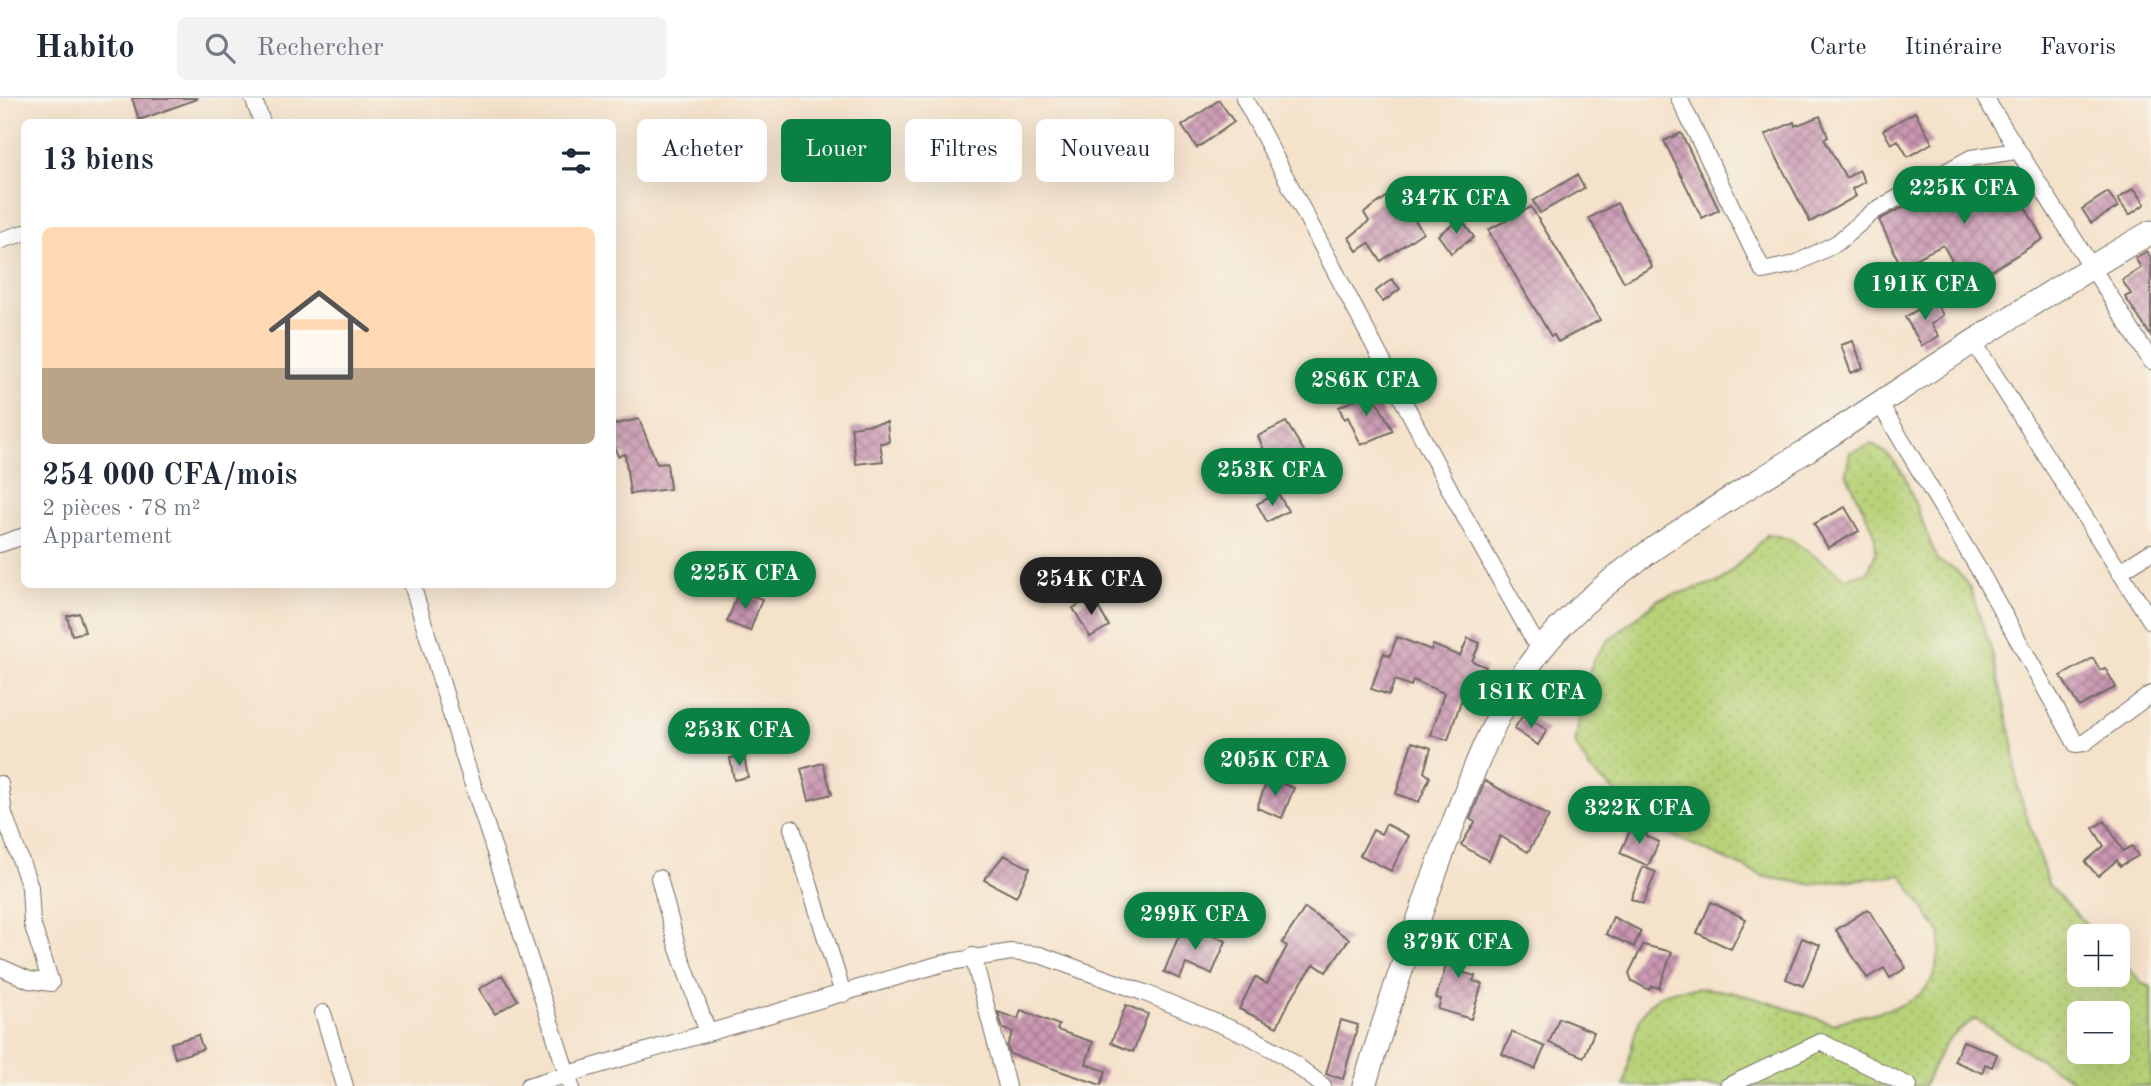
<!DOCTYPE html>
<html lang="fr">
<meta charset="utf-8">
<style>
body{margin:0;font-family:"Old Standard TT",serif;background:#f2f2f3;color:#1f2937;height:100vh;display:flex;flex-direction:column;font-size:26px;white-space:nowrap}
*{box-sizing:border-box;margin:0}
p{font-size:23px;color:#747a83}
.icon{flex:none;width:38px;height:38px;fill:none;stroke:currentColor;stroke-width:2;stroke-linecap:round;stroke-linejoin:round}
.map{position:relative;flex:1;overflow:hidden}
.sheet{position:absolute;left:21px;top:21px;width:595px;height:469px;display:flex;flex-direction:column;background:#fff;border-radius:10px;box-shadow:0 7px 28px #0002}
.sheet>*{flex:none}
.hud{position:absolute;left:637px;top:21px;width:665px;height:63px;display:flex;gap:14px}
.tools{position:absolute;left:2067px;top:826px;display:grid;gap:14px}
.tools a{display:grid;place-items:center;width:63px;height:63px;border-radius:10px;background:#fff;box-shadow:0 7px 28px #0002;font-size:35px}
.price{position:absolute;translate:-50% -60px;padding:0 16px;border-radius:24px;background:#0b8043;color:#fff;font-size:23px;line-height:46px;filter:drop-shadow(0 2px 4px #0008)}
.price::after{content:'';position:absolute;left:50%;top:42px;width:21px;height:16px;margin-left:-10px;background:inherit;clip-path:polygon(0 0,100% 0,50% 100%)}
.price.on{background:#222;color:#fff}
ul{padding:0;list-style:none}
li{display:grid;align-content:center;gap:14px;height:371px;padding:0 21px}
li span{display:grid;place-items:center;height:217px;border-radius:10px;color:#555}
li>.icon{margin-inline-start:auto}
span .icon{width:126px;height:126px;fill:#fffc;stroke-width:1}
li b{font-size:30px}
h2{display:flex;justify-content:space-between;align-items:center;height:84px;padding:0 21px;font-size:30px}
.chip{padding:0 24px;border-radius:10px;background:#fff;box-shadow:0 7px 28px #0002;font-size:24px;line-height:63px}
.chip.on{background:#0b8043;color:#fff}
header{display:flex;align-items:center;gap:42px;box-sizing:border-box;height:98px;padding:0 35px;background:#fff;border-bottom:2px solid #e0e1e3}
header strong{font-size:33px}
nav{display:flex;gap:38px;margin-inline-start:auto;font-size:24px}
.search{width:490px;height:63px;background:#f2f2f3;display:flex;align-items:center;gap:18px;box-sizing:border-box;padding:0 24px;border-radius:10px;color:#747a83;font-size:26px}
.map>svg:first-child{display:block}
.grass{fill:url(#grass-dots);stroke:#717e52;stroke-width:2;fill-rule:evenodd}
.building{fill:url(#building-cross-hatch)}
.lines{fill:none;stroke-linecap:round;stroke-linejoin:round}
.minor-casing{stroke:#726b63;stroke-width:18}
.secondary-casing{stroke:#726b63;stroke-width:25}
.minor{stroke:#fff;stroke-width:16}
.secondary{stroke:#fff;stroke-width:23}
</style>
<header>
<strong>Habito</strong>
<div class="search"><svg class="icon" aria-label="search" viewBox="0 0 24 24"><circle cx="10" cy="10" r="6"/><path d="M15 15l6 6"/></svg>Rechercher</div>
<nav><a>Carte</a><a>Itinéraire</a><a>Favoris</a></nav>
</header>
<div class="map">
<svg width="2151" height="988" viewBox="0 0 2151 988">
<defs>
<pattern id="grass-dots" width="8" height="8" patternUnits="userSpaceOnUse" patternTransform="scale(1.75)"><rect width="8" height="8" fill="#b7d278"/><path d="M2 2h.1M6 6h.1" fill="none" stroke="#9eb468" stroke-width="1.8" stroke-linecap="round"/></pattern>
<pattern id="building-cross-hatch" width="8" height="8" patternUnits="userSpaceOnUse" patternTransform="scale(1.75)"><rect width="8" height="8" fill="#ca97b2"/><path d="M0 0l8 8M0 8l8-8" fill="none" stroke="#a47b91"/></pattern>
</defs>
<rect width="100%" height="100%" fill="#f7f3e8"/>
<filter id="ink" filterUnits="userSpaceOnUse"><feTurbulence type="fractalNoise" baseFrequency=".0143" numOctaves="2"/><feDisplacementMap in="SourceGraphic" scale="14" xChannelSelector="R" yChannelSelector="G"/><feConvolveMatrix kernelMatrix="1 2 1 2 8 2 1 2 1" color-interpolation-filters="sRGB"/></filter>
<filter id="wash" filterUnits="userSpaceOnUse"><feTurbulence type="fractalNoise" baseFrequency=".00686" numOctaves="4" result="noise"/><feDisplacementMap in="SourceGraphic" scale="28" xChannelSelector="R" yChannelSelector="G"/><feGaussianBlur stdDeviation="1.57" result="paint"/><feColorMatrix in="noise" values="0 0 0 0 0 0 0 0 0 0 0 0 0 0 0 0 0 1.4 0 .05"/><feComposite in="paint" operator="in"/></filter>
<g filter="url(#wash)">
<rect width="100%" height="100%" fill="#f5e2cb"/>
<path class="grass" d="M1873,346l18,13 13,18 33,85 19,10 14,18 22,64 21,91 5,45 30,96 50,52h-19v39h39v-18l25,27 8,3v99h-69l-107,-67c-30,18 -37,36 -51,67h-300c6,-24 8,-63 26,-82 37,-40 139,7 184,20 33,-15 79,-9 98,-45 7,-12 7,-31 9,-44l-39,-60 -93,9 -44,-7 -106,-47 -69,-60 -15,-27 11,-64 8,-20 13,-17 52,-43 62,-18 47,-47 22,5 56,39 22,-6 8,-20 -2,-21 -28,-58 4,-21zM2079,915h39v39h-39z"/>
<g id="blocks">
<path class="building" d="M132,0h65v1l-58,21z
M1219,2l15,22 -37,26 -15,-22z
M1915,14l17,31 -24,14 -10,-17 -7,4 -8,-14z
M1820,18l8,21 -4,2 22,39 13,-8 6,12 -13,7 4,7 -46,26 -45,-87 29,-13 1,4z
M1681,35l38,77 -17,8 -38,-77z
M1998,71l19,31 3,-2 23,41 -77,47 -23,-41 -42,21 -22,-46 80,-43 6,12z
M1577,77l7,13 -44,25 -7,-12z
M1402,88l15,22 -7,5 13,19 -42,29 -12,-18 -12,8 -8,-13 20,-17 -5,-8z
M2134,90l11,16 -16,11 -11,-16z
M2108,94l10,15 -27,16 -9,-14z
M1617,105l35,64 -28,15 -35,-64z
M1531,109l69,113 -42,22 -4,-7 -3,1 -63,-106z
M1461,121l13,18 -23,16 -13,-18z
M2147,153l4,7v78l-26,-39 6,-3 -9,-14 19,-12 -6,-10z
M1392,181l8,10 -17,13 -8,-10z
M1934,202l9,15 -12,9 8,12 -17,10 -17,-29z
M1853,243l10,27 -12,5 -10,-28z
M1372,294l21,39 -32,14 -13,-28 -4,2 -5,-12z
M639,321l18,45 10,-1 3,26 -40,5 -5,-40 -7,2 -6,-14v-17z
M887,324l2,20 -9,1 3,18 -27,3 -5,-37z
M1286,324l26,42 -37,17 -16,-28 5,-3 -6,-14z
M1278,395l10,18 -21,11 -10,-18z
M1845,409l14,24 -31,17 -14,-24z
M739,493l23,8 -12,32 -23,-9z
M1092,499l17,29 -19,11 -17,-29z
M79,515l6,19 -13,3 -5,-19z
M1397,539l34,13 2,-5 27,11 8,-18 12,5 -8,18 14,6 -16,38 -9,-4 -13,39 -17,-5 13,-42 -31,-13 -2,6 -16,-6 -6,15 -18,-6 13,-36 6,3z
M2093,560l7,12 5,-2 11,19 -37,20 -18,-31z
M1523,617l24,15 -9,15 -24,-16z
M1412,644l19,6 -7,24 6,5 -11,25 -23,-8z
M744,658l4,21 -14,3 -4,-22z
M823,665l9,31 -23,6 -8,-31z
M1268,679l26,11 -12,30 -25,-10z
M1485,683l64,35 -21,36 -28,-16 -11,25 -28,-16 14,-23 -5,-3z
M2105,723l18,30 9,-5 6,10 -18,10 -3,-6 -19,16 -13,-14 19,-16 -11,-18z
M1386,726l23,12 -18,35 -31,-16 13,-25 8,4z
M1633,726l15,7 -2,5 13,6 -11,24 -28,-13z
M1004,757l26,13 -14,29 -32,-17z
M1643,769l13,5 -13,32 -12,-5z
M1146,799l16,8 -15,26 -15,-8z
M1711,804l35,17 -15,30 -34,-16z
M1305,810l44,31 -23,33 -12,-8 -23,34 -14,29 -38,-18 16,-32 12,7 20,-38 -5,-3z
M1868,811l38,59 -16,10 -6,-10 -17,10 -31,-48z
M1613,819l28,14 -7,16 -28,-13z
M1184,825l42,18 -14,33 -26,-10 -6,15 -16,-7z
M1447,834l27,12 -13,28 14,4 -2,5 9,3 -11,35 -33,-10 3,-10 -5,-1 15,-48 -9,-5z
M1802,840l18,7 -17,41 -17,-7z
M1643,847l29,7 -13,36 -7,-2 -3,4 -17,-9 -3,-8z
M502,877l16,25 -23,14 -16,-25z
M1126,907l22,9 -15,38 -22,-9z
M1021,912l38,15 -2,5 36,12 -7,22 20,7 -5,14 -91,-31 -3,-8 6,-14 -10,-3 -5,-17 20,7z
M1559,920l35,14 -10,25 -35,-14z
M1341,922l17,5 -15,54 -17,-5z
M1512,934l33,15 -10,22 -33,-15z
M198,937l5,14 -28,9 -4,-15z
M1963,943l34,13 -5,13 -7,-3 -3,9 -28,-12z"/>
</g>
</g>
<g filter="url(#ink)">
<use href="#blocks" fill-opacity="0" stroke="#726b63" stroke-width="2"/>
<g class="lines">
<defs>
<path id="minor" d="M253,0l9,24
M1244,0l213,405 83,148
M1679,0l84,173 32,-7 42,-21 37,-32 97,-53 45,-7
M1985,0l166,263
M1,142l23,-7
M1973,243l178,280
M1878,303l100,167 98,176 8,-1 67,-49
M0,446l24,-8
M2119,474l32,-20
M412,486l52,173 107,329
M0,686l4,30 26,73 2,36 19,60 -22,-3 -29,-13
M792,730l51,166
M659,780l18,68 31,87
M973,858l34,130
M323,915l22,73
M528,988l416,-123 67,-11 29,3 105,38 106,44 32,18 40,31
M1728,988l93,-44 88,44"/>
<path id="secondary" d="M1364,988c25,-82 52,-162 82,-243 25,-66 49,-135 93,-191 63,-82 180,-145 267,-201 114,-74 227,-151 345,-219"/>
</defs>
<use href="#minor" class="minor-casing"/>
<use href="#secondary" class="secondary-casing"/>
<use href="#minor" class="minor"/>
<use href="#secondary" class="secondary"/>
</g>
</g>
</svg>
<div class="tools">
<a>+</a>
<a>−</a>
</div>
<b class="price" style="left:1964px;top:128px">225K CFA</b>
<b class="price" style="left:1456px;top:138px">347K CFA</b>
<b class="price" style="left:1925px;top:224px">191K CFA</b>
<b class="price" style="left:1366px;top:320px">286K CFA</b>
<b class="price" style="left:1272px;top:410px">253K CFA</b>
<b class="price" style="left:745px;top:513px">225K CFA</b>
<b class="price on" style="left:1091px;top:519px">254K CFA</b>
<b class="price" style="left:1531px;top:632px">181K CFA</b>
<b class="price" style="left:739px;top:670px">253K CFA</b>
<b class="price" style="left:1275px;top:700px">205K CFA</b>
<b class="price" style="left:1639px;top:748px">322K CFA</b>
<b class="price" style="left:1195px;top:854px">299K CFA</b>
<b class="price" style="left:1458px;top:882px">379K CFA</b>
<div class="hud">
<a class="chip">Acheter</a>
<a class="chip on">Louer</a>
<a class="chip">Filtres</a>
<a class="chip">Nouveau</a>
</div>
<section class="sheet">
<h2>13 biens<svg class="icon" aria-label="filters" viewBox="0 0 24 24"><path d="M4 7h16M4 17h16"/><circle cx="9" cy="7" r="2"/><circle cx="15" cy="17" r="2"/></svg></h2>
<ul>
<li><span style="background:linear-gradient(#ffd9b3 65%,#b9a48a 0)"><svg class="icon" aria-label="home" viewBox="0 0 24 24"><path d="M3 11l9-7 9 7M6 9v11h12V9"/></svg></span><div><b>254 000 CFA/mois</b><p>2 pièces · 78 m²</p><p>Appartement</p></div></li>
</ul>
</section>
</div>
